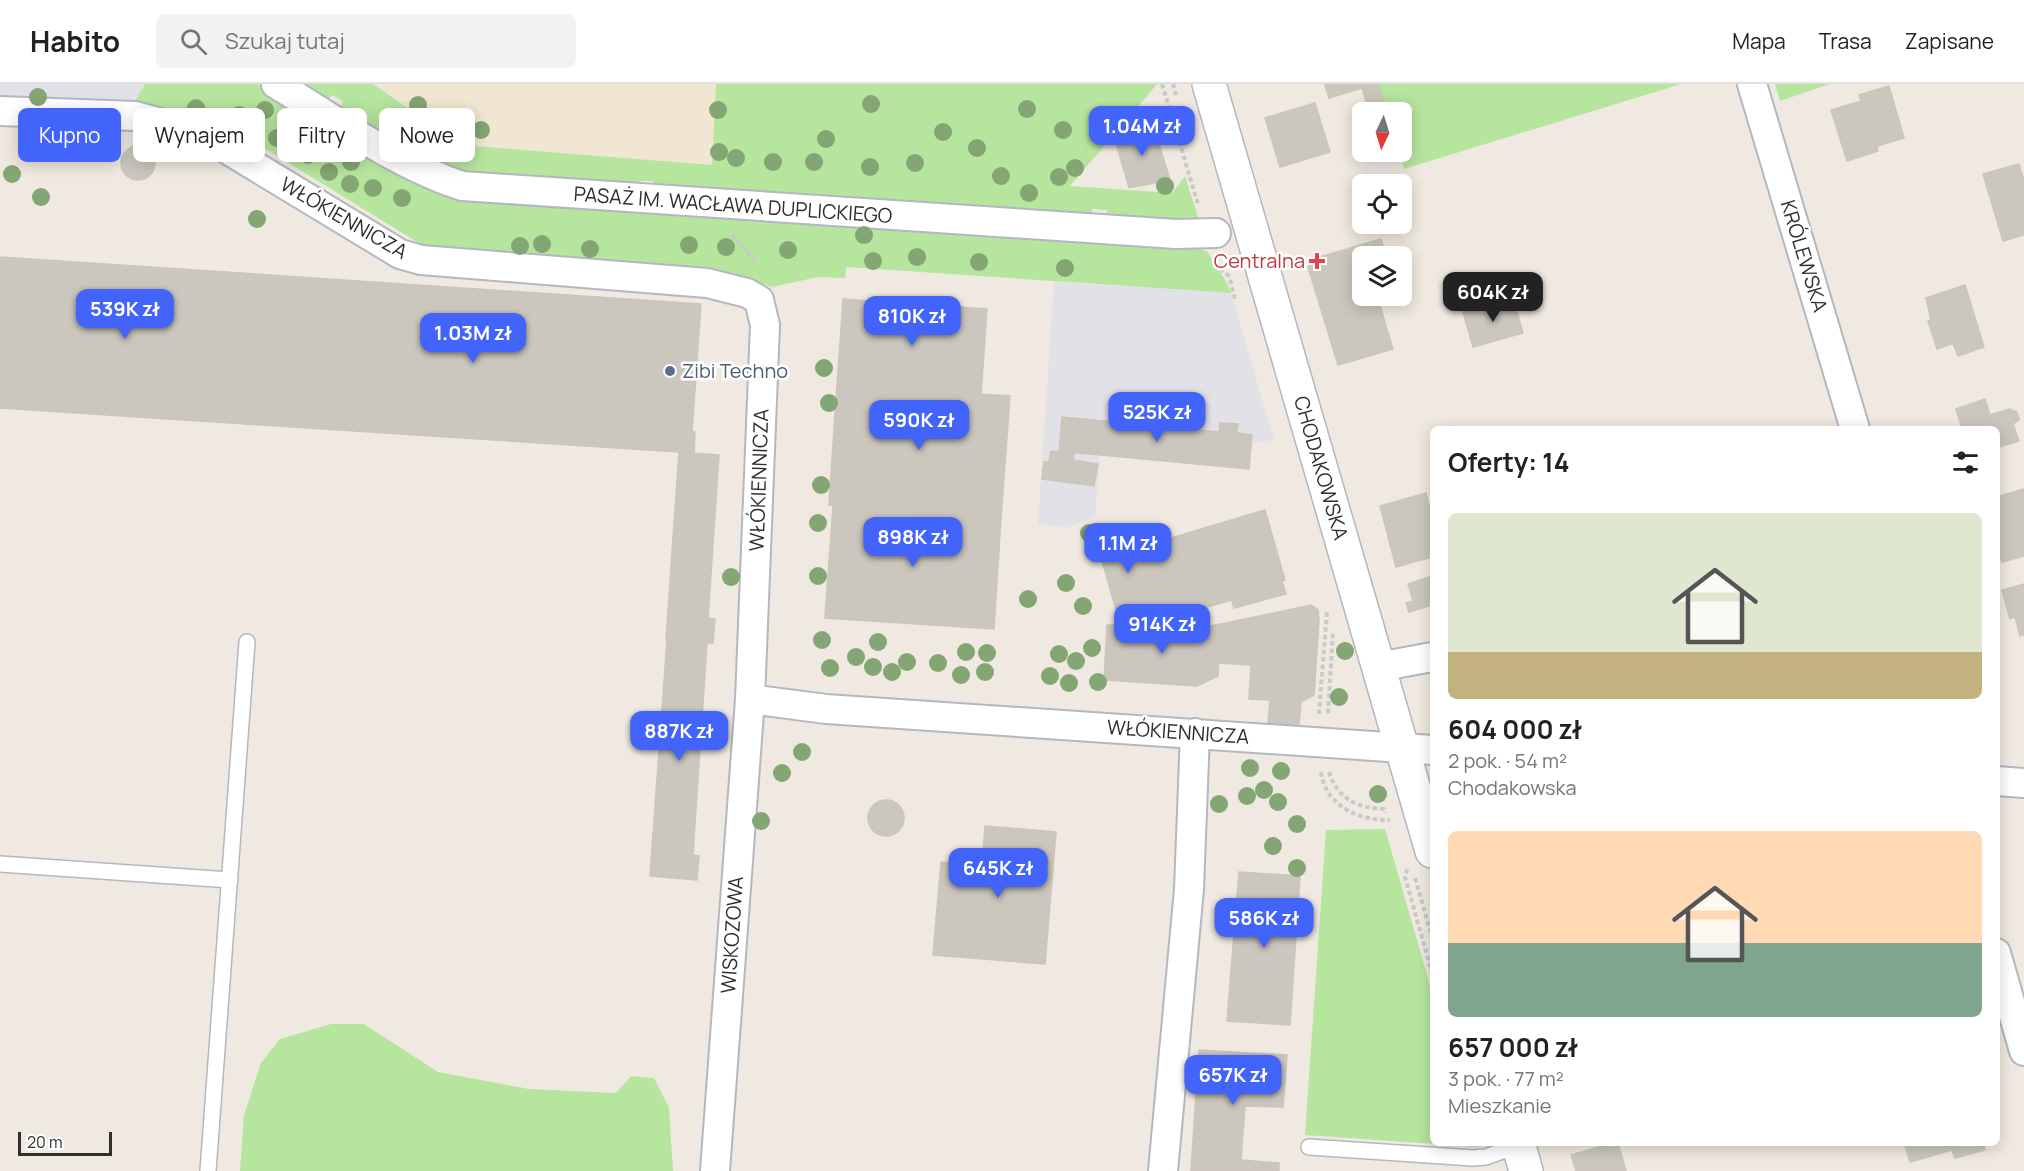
<!DOCTYPE html>
<html lang="pl">
<meta charset="utf-8">
<style>
body{margin:0;font-family:Manrope,sans-serif;background:#f2f2f2;color:#222;height:100vh;display:flex;flex-direction:column;font-size:22px;white-space:nowrap}
*{box-sizing:border-box;margin:0}
p{font-size:20px;color:#767676}
.icon{flex:none;width:33px;height:33px;fill:none;stroke:currentColor;stroke-width:2;stroke-linecap:round;stroke-linejoin:round}
.map{position:relative;flex:1;overflow:hidden}
.sheet{position:absolute;left:1430px;top:342px;width:570px;height:720px;display:flex;flex-direction:column;background:#fff;border-radius:9px;box-shadow:0 3px 15px #0003}
.sheet>*{flex:none}
.hud{position:absolute;left:18px;top:24px;width:570px;height:54px;display:flex;gap:12px}
.needle{width:39px;rotate:184deg}
.fabs{position:absolute;left:1352px;top:18px;display:grid;gap:12px}
.fabs a{display:grid;place-items:center;width:60px;height:60px;border-radius:9px;background:#fff;box-shadow:0 3px 15px #0003;font-size:30px}
.scale{position:absolute;left:18px;bottom:15px;width:94px;box-sizing:border-box;padding-left:6px;border:3px solid #2e2e2e;border-top:0;font-size:16px;line-height:21px;white-space:nowrap;color:#2e2e2e;-webkit-text-stroke:4px #fff;paint-order:stroke}
.price{position:absolute;translate:-50% -51px;padding:0 14px;border-radius:12px;background:#4264fb;color:#fff;font-size:20px;line-height:39px;filter:drop-shadow(0 2px 3px #0008)}
.price::after{content:'';position:absolute;left:50%;top:36px;width:18px;height:14px;margin-left:-9px;background:inherit;clip-path:polygon(0 0,100% 0,50% 100%)}
.price.selected{background:#222;color:#fff}
ul{padding:0;list-style:none}
li{display:grid;align-content:center;gap:12px;height:318px;padding:0 18px}
li span{display:grid;place-items:center;height:186px;border-radius:9px;color:#555}
li>.icon{margin-inline-start:auto}
span .icon{width:108px;height:108px;fill:#fffc;stroke-width:1}
li b{font-size:26px}
h2{display:flex;justify-content:space-between;align-items:center;height:72px;padding:0 18px;font-size:26px}
.tag{padding:0 21px;border-radius:9px;background:#fff;box-shadow:0 3px 15px #0003;font-size:21px;line-height:54px}
.tag.selected{background:#4264fb;color:#fff}
header{display:flex;align-items:center;gap:36px;box-sizing:border-box;height:84px;padding:0 30px;background:#fff;border-bottom:2px solid #e0e0e0}
header strong{font-size:28px}
nav{display:flex;gap:33px;margin-inline-start:auto;font-size:21px}
.search{width:420px;height:54px;background:#f2f2f2;display:flex;align-items:center;gap:15px;box-sizing:border-box;padding:0 21px;border-radius:9px;color:#767676;font-size:22px}
.map>svg:first-child{display:block}
.industrial{fill:#e3e1e8}
.education{fill:#f0e6d1}
.green{fill:#b6e59e}
.building{fill:#cbc7bf;stroke:#cbc5ba;stroke-width:1.5}
.lines{fill:none;stroke-linecap:round;stroke-linejoin:round}
.lane-casing{stroke:#b4b7c1;stroke-width:18}
.street-casing{stroke:#b4b7c1;stroke-width:32}
.secondary-casing{stroke:#b4b7c1;stroke-width:36}
.path{stroke:#c9c9c9;stroke-width:4;stroke-dasharray:4.5 3;stroke-linecap:butt}
.lane{stroke:#fff;stroke-width:15}
.street{stroke:#fff;stroke-width:28}
.secondary{stroke:#fff;stroke-width:33}
.tree{fill:#84a574}
.health-dot{fill:#e0444e;stroke:#fff;stroke-width:2}
.service-dot{fill:#5c6f8a;stroke:#fff;stroke-width:2}
.labels{text-anchor:middle;stroke-width:5;stroke-linejoin:round;paint-order:stroke}
.street-label{font-size:20px;fill:#2e2e2e;stroke:#fff}
.health-label{font-size:20px;fill:#be3a42;stroke:#fff;text-anchor:end}
.service-label{font-size:20px;fill:#4e5e75;stroke:#fff;text-anchor:start}
</style>
<header>
<strong>Habito</strong>
<div class="search"><svg class="icon" aria-label="search" viewBox="0 0 24 24"><circle cx="10" cy="10" r="6"/><path d="M15 15l6 6"/></svg>Szukaj tutaj</div>
<nav><a>Mapa</a><a>Trasa</a><a>Zapisane</a></nav>
</header>
<div class="map">
<svg width="2024" height="1087" viewBox="0 0 2024 1087">
<rect width="100%" height="100%" fill="#efe9e1"/>
<path class="industrial" d="M0,0h145l-12,20 -133,-8z
M1054,198l177,11 43,147 -22,3 -3,26 -149,-14 -5,62 -28,11 -29,-5z"/>
<path class="education" d="M373,0h784l-88,102 -357,-21 -251,-20z"/>
<path class="green" d="M145,0h112l150,92 77,26 711,45 13,5c7,15 18,25 23,41l-385,-26 -1,11 -27,-1 -46,10 -55,-18 -275,-18 -20,-6 -187,-115 -36,-13 -66,-13z
M299,0h74l88,61 251,20 4,-81h441l-87,102 102,7 13,-17 14,44 -2,4 -90,-6v-8l-15,-1v9l-439,-27v-10h-14l-1,9 -166,-13 -41,-15 -91,-53 3,-8 -11,-6 -5,6z
M1378,0h303l-277,85 -6,-17h3v-40h-15z
M1775,0h55l-50,17z
M1385,745l47,163v151h45l1,4 -173,-12 21,-305z
M331,940h33l74,48 91,17 87,4 15,-17 23,2 15,30 4,63h-433l4,-56 17,-52 19,-24z"/>
<path class="building" d="M1329,0h49l8,28h-17l-7,-24 -33,10 -4,-13z
M1889,2l15,52 -27,8 1,5 -31,10 -16,-51 30,-9 -2,-6z
M1315,19l15,49 -50,15 -15,-49z
M1153,40l17,56 -41,8 -15,-52z
M121 79a17 17 0 1 1 34 0a17 17 0 1 1-34 0Z
M2019,80l5,16v55l-21,6 -20,-67z
M1381,155l5,17h-24v40h15l16,53 -55,16 -30,-98 5,-8z
M0,173l255,17 -10,150 -245,-16z
M255,190l446,30 -9,128h3l-1,21 -449,-29z
M1965,201l19,62 -26,9 -5,-13 -16,6 -9,-28 3,-1 -5,-22z
M843,215l144,10 -6,85 -144,-9z
M1513,215l10,34 -50,14 -10,-35z
M837,301l173,11 -9,122 -172,-13z
M1985,315l5,16 19,-6 8,3 2,8 -6,4 6,17 -23,7v-19h-34l-6,-20z
M1062,333l157,15 1,-9 18,1 -1,9 15,2 -3,34 -190,-18z
M1051,367l23,3 -1,6 25,4 -4,22 -52,-7 2,-17h5z
M679,368l40,3 -11,163 7,1 -2,24 -47,-4z
M2024,405v67l-22,6 -6,-17v-48z
M1426,409l6,24v40l-36,10 -16,-61z
M833,422l168,12 -7,111 -169,-11z
M1265,426l20,70 -3,1 4,13 -52,14 -23,-82z
M1211,442l21,74 -70,20 -20,-73z
M1137,444l22,81 -40,11 -23,-80z
M1432,492v29l-23,7 -3,-9 7,-2 -5,-17z
M2024,500v51l-4,1 -5,-19 -5,2 -8,-29z
M1311,521l7,5 1,11 -5,74 -13,7 -52,-3 2,-34 -33,-2 3,-39z
M1221,540l-3,52 -21,10 -93,-6 3,-55 89,4z
M667,556l40,3 -14,212 6,1 -2,24 -47,-4z
M1270,616l31,2 -2,24 -31,-2z
M868 734a18 18 0 1 1 36 0a18 18 0 1 1-36 0Z
M985,742l71,6 -11,132 -112,-9 8,-93 41,4z
M1239,788l61,4 -10,149 -63,-4z
M1199,966l88,5 -4,52 -38,-1 -4,54 38,3v8h-88z
M1613,1059h5l8,28h-50l-5,-16z
M1904,1059h79l2,7 -30,8 -3,-8 -42,12z"/>
<g class="lines">
<defs>
<path id="lane" d="M0,780l230,16
M1309,1063l164,11 13,-1 33,-12
M208,1087l39,-529"/>
<path id="street" d="M276,0c60,36 119,80 186,102l714,48 40,-1
M1752,0l103,345
M0,27l135,5 67,18 198,120 21,6 286,23 40,10 12,7 6,25 -15,374 76,10 606,41
M1378,583l54,-10
M1996,697l28,2
M1996,869l28,98
M715,1087l35,-472
M1163,1087l26,-282 6,-156"/>
<path id="secondary" d="M1209,0l223,767
M1518,1059l8,28"/>
</defs>
<use href="#lane" class="lane-casing"/>
<use href="#street" class="street-casing"/>
<use href="#secondary" class="secondary-casing"/>
<path class="path" d="M1162,0l36,120
M1173,0l3,11
M732,151l25,28
M1216,179l2,5 14,10
M1230,196l5,19
M1328,629l5,-82
M1319,630l8,-103
M1321,688c4,33 37,49 69,48
M1329,688c9,27 28,36 55,37l1,4
M1407,785l-2,8 27,96
M1415,794l17,59"/>
<use href="#lane" class="lane"/>
<use href="#street" class="street"/>
<use href="#secondary" class="secondary"/>
</g>
<g class="tree">
<circle cx="38" cy="13" r="9"/>
<circle cx="871" cy="20" r="9"/>
<circle cx="418" cy="21" r="9"/>
<circle cx="196" cy="24" r="9"/>
<circle cx="1027" cy="25" r="9"/>
<circle cx="265" cy="26" r="9"/>
<circle cx="718" cy="26" r="9"/>
<circle cx="239" cy="31" r="9"/>
<circle cx="481" cy="46" r="9"/>
<circle cx="1063" cy="46" r="9"/>
<circle cx="1106" cy="47" r="9"/>
<circle cx="943" cy="48" r="9"/>
<circle cx="277" cy="54" r="9"/>
<circle cx="826" cy="55" r="9"/>
<circle cx="977" cy="64" r="9"/>
<circle cx="719" cy="68" r="9"/>
<circle cx="308" cy="71" r="9"/>
<circle cx="736" cy="74" r="9"/>
<circle cx="351" cy="78" r="9"/>
<circle cx="773" cy="78" r="9"/>
<circle cx="814" cy="78" r="9"/>
<circle cx="915" cy="79" r="9"/>
<circle cx="870" cy="83" r="9"/>
<circle cx="1075" cy="84" r="9"/>
<circle cx="329" cy="88" r="9"/>
<circle cx="12" cy="90" r="9"/>
<circle cx="1001" cy="92" r="9"/>
<circle cx="1059" cy="93" r="9"/>
<circle cx="350" cy="100" r="9"/>
<circle cx="1165" cy="102" r="9"/>
<circle cx="373" cy="104" r="9"/>
<circle cx="1029" cy="109" r="9"/>
<circle cx="41" cy="113" r="9"/>
<circle cx="402" cy="114" r="9"/>
<circle cx="257" cy="135" r="9"/>
<circle cx="864" cy="151" r="9"/>
<circle cx="542" cy="160" r="9"/>
<circle cx="689" cy="161" r="9"/>
<circle cx="520" cy="162" r="9"/>
<circle cx="726" cy="163" r="9"/>
<circle cx="590" cy="165" r="9"/>
<circle cx="788" cy="166" r="9"/>
<circle cx="917" cy="173" r="9"/>
<circle cx="873" cy="177" r="9"/>
<circle cx="979" cy="178" r="9"/>
<circle cx="1065" cy="184" r="9"/>
<circle cx="824" cy="284" r="9"/>
<circle cx="829" cy="319" r="9"/>
<circle cx="821" cy="401" r="9"/>
<circle cx="818" cy="439" r="9"/>
<circle cx="1089" cy="449" r="9"/>
<circle cx="818" cy="492" r="9"/>
<circle cx="731" cy="493" r="9"/>
<circle cx="1066" cy="499" r="9"/>
<circle cx="1028" cy="515" r="9"/>
<circle cx="1083" cy="522" r="9"/>
<circle cx="822" cy="556" r="9"/>
<circle cx="878" cy="558" r="9"/>
<circle cx="1092" cy="564" r="9"/>
<circle cx="1345" cy="567" r="9"/>
<circle cx="966" cy="568" r="9"/>
<circle cx="987" cy="569" r="9"/>
<circle cx="1059" cy="570" r="9"/>
<circle cx="856" cy="573" r="9"/>
<circle cx="1076" cy="577" r="9"/>
<circle cx="907" cy="578" r="9"/>
<circle cx="938" cy="579" r="9"/>
<circle cx="873" cy="583" r="9"/>
<circle cx="830" cy="584" r="9"/>
<circle cx="892" cy="588" r="9"/>
<circle cx="985" cy="588" r="9"/>
<circle cx="961" cy="591" r="9"/>
<circle cx="1050" cy="592" r="9"/>
<circle cx="1098" cy="598" r="9"/>
<circle cx="1069" cy="599" r="9"/>
<circle cx="1339" cy="613" r="9"/>
<circle cx="802" cy="668" r="9"/>
<circle cx="1250" cy="684" r="9"/>
<circle cx="1281" cy="687" r="9"/>
<circle cx="782" cy="689" r="9"/>
<circle cx="1264" cy="706" r="9"/>
<circle cx="1378" cy="710" r="9"/>
<circle cx="1247" cy="712" r="9"/>
<circle cx="1278" cy="718" r="9"/>
<circle cx="1219" cy="720" r="9"/>
<circle cx="761" cy="737" r="9"/>
<circle cx="1297" cy="740" r="9"/>
<circle cx="1273" cy="762" r="9"/>
<circle cx="1297" cy="784" r="9"/>
</g>
<path class="health-dot" d="M1314 168h6v6h6v6h-6v6h-6v-6h-6v-6h6z"/>
<circle class="service-dot" cx="670" cy="287" r="6"/>
<g class="labels">
<g class="street-label">
<text transform="translate(733 121) rotate(4)" y="7">PASAŻ IM. WACŁAWA DUPLICKIEGO</text>
<text transform="translate(344 134) rotate(30)" y="7">WŁÓKIENNICZA</text>
<text transform="translate(1804 172) rotate(73)" y="7">KRÓLEWSKA</text>
<text transform="translate(1321 384) rotate(74)" y="7">CHODAKOWSKA</text>
<text transform="translate(759 396) rotate(-88)" y="7">WŁÓKIENNICZA</text>
<text transform="translate(1178 648) rotate(4)" y="7">WŁÓKIENNICZA</text>
<text transform="translate(732 851) rotate(-86)" y="7">WISKOZOWA</text>
</g>
<g class="health-label">
<text x="1305" y="184">Centralna</text>
</g>
<g class="service-label">
<text x="682" y="294">Zibi Techno</text>
</g>
</g>
</svg>
<div class="fabs">
<a><svg class="needle" viewBox="-14 -14 28 28"><path d="M0-13l5 13h-10z" fill="#e53935"/><path d="M0 13l5-13h-10z" fill="#767676"/></svg></a>
<a><svg class="icon" aria-label="locate" viewBox="0 0 24 24"><circle cx="12" cy="12" r="6"/><path d="M12 2v4M12 18v4M2 12h4M18 12h4"/></svg></a>
<a><svg class="icon" aria-label="layers" viewBox="0 0 24 24"><path d="M12 4l9 5-9 5-9-5zM3 14l9 5 9-5"/></svg></a>
</div>
<div class="scale">20 m</div>
<b class="price" style="left:1142px;top:73px">1.04M zł</b>
<b class="price selected" style="left:1493px;top:239px">604K zł</b>
<b class="price" style="left:125px;top:256px">539K zł</b>
<b class="price" style="left:912px;top:263px">810K zł</b>
<b class="price" style="left:473px;top:280px">1.03M zł</b>
<b class="price" style="left:1157px;top:359px">525K zł</b>
<b class="price" style="left:919px;top:367px">590K zł</b>
<b class="price" style="left:913px;top:484px">898K zł</b>
<b class="price" style="left:1128px;top:490px">1.1M zł</b>
<b class="price" style="left:1162px;top:571px">914K zł</b>
<b class="price" style="left:679px;top:678px">887K zł</b>
<b class="price" style="left:998px;top:815px">645K zł</b>
<b class="price" style="left:1264px;top:865px">586K zł</b>
<b class="price" style="left:1233px;top:1022px">657K zł</b>
<div class="hud">
<a class="tag selected">Kupno</a>
<a class="tag">Wynajem</a>
<a class="tag">Filtry</a>
<a class="tag">Nowe</a>
</div>
<section class="sheet">
<h2>Oferty: 14<svg class="icon" aria-label="filters" viewBox="0 0 24 24"><path d="M4 7h16M4 17h16"/><circle cx="9" cy="7" r="2"/><circle cx="15" cy="17" r="2"/></svg></h2>
<ul>
<li><span style="background:linear-gradient(#dfe7d0 75%,#c2b280 0)"><svg class="icon" aria-label="home" viewBox="0 0 24 24"><path d="M3 11l9-7 9 7M6 9v11h12V9"/></svg></span><div><b>604 000 zł</b><p>2 pok. · 54 m²</p><p>Chodakowska</p></div></li>
<li><span style="background:linear-gradient(#ffd9b3 60%,#7fa58c 0)"><svg class="icon" aria-label="home" viewBox="0 0 24 24"><path d="M3 11l9-7 9 7M6 9v11h12V9"/></svg></span><div><b>657 000 zł</b><p>3 pok. · 77 m²</p><p>Mieszkanie</p></div></li>
</ul>
</section>
</div>
